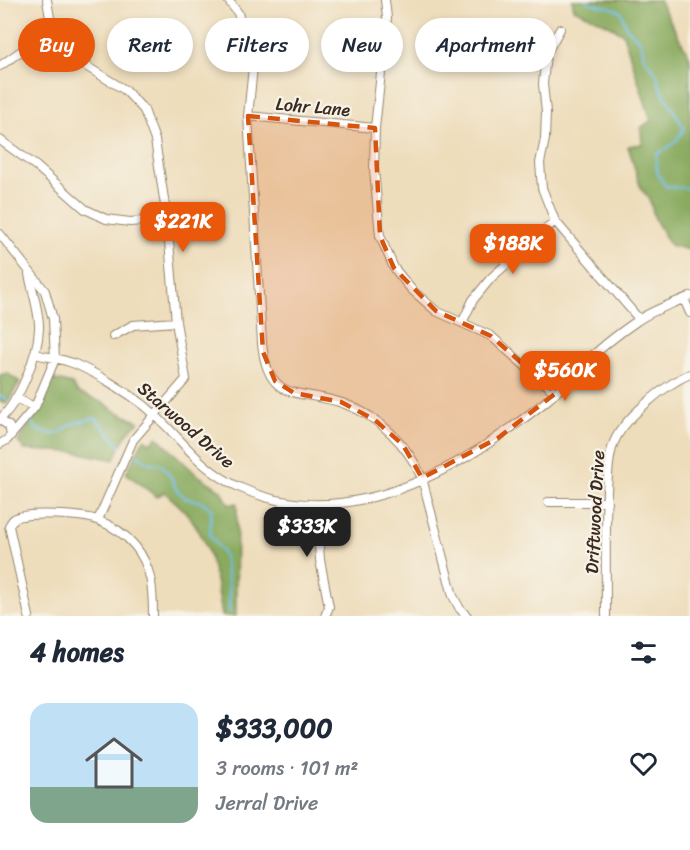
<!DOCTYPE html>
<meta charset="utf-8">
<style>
body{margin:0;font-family:Sriracha,sans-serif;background:#f6f6f7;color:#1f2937;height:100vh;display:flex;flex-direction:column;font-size:22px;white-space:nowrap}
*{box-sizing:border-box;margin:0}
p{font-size:20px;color:#747a83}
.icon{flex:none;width:33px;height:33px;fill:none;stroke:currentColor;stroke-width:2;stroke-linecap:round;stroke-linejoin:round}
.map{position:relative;height:616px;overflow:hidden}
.sheet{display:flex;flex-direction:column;background:#fff;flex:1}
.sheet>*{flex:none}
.top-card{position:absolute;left:18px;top:18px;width:654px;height:54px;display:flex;gap:12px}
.price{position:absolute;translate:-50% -51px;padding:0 14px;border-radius:12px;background:#ea580c;color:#fff;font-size:20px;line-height:39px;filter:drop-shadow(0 2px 3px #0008)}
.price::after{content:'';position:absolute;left:50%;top:36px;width:18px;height:14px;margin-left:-9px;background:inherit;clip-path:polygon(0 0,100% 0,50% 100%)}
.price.selected{background:#222;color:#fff}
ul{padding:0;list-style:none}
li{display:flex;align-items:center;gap:18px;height:150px;padding:0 30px}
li+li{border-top:2px solid #e0e1e3}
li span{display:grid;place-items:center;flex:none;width:168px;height:120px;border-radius:18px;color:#555}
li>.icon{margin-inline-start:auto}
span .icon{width:72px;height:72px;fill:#fffc;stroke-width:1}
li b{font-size:26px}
h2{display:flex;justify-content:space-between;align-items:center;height:72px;padding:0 30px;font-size:26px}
.tag{padding:0 21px;border-radius:27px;background:#fff;box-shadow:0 3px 9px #0003;font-size:21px;line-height:54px}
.tag.selected{background:#ea580c;color:#fff}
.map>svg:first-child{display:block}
.forest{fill:#89aa5e;stroke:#626a3e;stroke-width:1.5}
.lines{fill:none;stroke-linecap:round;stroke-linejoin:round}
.stream{stroke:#6fc1eb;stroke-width:2}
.minor-casing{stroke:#94846c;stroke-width:10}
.minor{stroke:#fff;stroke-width:8}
.marked{fill:#d7540e;fill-opacity:0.2;stroke:#d7540e;stroke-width:4.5;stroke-dasharray:12 8;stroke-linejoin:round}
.labels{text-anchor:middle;stroke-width:4.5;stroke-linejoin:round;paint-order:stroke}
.street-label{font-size:18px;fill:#3b2a1e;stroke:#f7f3e8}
</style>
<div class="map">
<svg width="690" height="616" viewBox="0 0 690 616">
<rect width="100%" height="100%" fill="#f7f3e8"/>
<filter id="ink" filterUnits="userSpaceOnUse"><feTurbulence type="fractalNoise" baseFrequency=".0167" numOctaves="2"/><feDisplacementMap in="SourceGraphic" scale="12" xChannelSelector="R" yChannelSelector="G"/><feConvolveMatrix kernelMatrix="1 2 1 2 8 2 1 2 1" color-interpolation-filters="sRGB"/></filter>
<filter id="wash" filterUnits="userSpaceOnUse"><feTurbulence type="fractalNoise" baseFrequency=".008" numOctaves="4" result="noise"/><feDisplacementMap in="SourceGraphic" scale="24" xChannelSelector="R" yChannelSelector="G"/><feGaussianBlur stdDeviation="1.35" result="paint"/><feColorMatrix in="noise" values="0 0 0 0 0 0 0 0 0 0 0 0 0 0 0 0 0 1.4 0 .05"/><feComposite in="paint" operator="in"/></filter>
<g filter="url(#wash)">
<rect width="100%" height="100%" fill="#edb"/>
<path class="forest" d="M572,0h87l31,58v192l-20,-5 -15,-26 -6,-21 -8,-9 -13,-43 14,-2 -1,-16 10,-8 -28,-86 -14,-9 -35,-16z
M7,373l13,9 -13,21 -7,-1v-27z
M51,379l21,5 6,9 26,10 11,8 24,11c-13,9 -19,24 -25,38l-39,-8 -50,-2 -7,-8 21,-33z
M157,437l39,37 26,17 7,14 8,-2 -1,113h-14c-4,-31 -13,-77 -34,-101 -7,-9 -16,-16 -24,-23l-7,5 -31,-24 18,-34 6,4z"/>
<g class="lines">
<path class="stream" d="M586,0c9,7 24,5 35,12l5,15 15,15 3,15 13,17 3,13 24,41c-6,14 -14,19 -27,26 -2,14 0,23 10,33l23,1
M0,396l7,3
M30,422l9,9 14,3 7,-1 11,-9 24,-6 26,28
M137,455l11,7 14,3 9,12 5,12 9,9 17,4 9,7 -1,26 14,20 5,34v23"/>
</g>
</g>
<g filter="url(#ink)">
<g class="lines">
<defs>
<path id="minor" d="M47,0l3,18 6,15 20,27 49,30 19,20 11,30 12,79 9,103 10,57 -53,61 -35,80
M228,0l10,13 15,54 -5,49 14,227c6,63 40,45 83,61 35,13 62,40 77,74l31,118 7,13 7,7
M385,0l2,18 -12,110 -1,41 6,67 14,32 17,21 25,22 55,25 65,57
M560,29l-14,25 -3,30 3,28 -1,27 -5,24 2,25 13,33 84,98
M0,66l28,-20 28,-13
M248,116l127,12
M0,140l36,26 49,43 21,10 24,3 37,-3
M0,234l45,57 8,28 2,40 -20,48 -28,33 -7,4
M684,299l6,14
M462,323l11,-23 18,-22 64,-57
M113,336l20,-11 43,-3
M35,354c13,3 28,5 40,10 21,9 52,28 70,42 36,30 51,62 96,82 106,48 222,-20 304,-86 14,-11 26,-25 39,-38 16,-16 34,-30 53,-43 15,-11 36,-17 53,-25
M15,398l20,9
M0,419c19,-17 38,-64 39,-90 1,-15 -7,-39 -10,-55
M0,420l9,6 2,9
M548,502h59
M316,505l4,55 9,47 -4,9
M29,616l-20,-90c2,-3 2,-5 5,-7 11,-8 70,-4 83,1 14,5 28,14 38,26 17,21 18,44 18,70
M606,616c0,-42 -1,-84 1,-125 1,-15 1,-32 6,-46 8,-25 53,-61 77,-71"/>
</defs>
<use href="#minor" class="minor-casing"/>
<use href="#minor" class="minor"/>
</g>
</g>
<path class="marked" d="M248,116l127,12 5,108 14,32 42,43 55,25 65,57 -58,45 -76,40 -19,-33 -28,-25 -34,-18 -47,-9 -19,-12 -12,-29z"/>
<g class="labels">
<g class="street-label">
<text transform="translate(313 107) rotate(5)" y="6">Lohr Lane</text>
<text transform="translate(186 425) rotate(41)" y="6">Starwood Drive</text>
<text transform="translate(595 512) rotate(-87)" y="6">Driftwood Drive</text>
</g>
</g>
</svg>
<b class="price" style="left:183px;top:253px">$221K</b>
<b class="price" style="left:513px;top:275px">$188K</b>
<b class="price" style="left:565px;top:402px">$560K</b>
<b class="price selected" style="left:307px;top:558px">$333K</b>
<div class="top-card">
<a class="tag selected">Buy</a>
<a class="tag">Rent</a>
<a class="tag">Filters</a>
<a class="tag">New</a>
<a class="tag">Apartment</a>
</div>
</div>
<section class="sheet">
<h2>4 homes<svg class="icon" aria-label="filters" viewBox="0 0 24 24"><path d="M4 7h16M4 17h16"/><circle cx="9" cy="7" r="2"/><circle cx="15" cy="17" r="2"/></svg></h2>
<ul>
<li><span style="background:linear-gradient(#bfe0f5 70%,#7fa58c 0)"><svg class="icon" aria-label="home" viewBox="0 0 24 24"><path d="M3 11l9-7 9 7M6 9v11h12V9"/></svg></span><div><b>$333,000</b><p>3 rooms · 101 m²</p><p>Jerral Drive</p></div><svg class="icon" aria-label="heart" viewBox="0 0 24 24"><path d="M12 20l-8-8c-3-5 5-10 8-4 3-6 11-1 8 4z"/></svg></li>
</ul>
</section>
